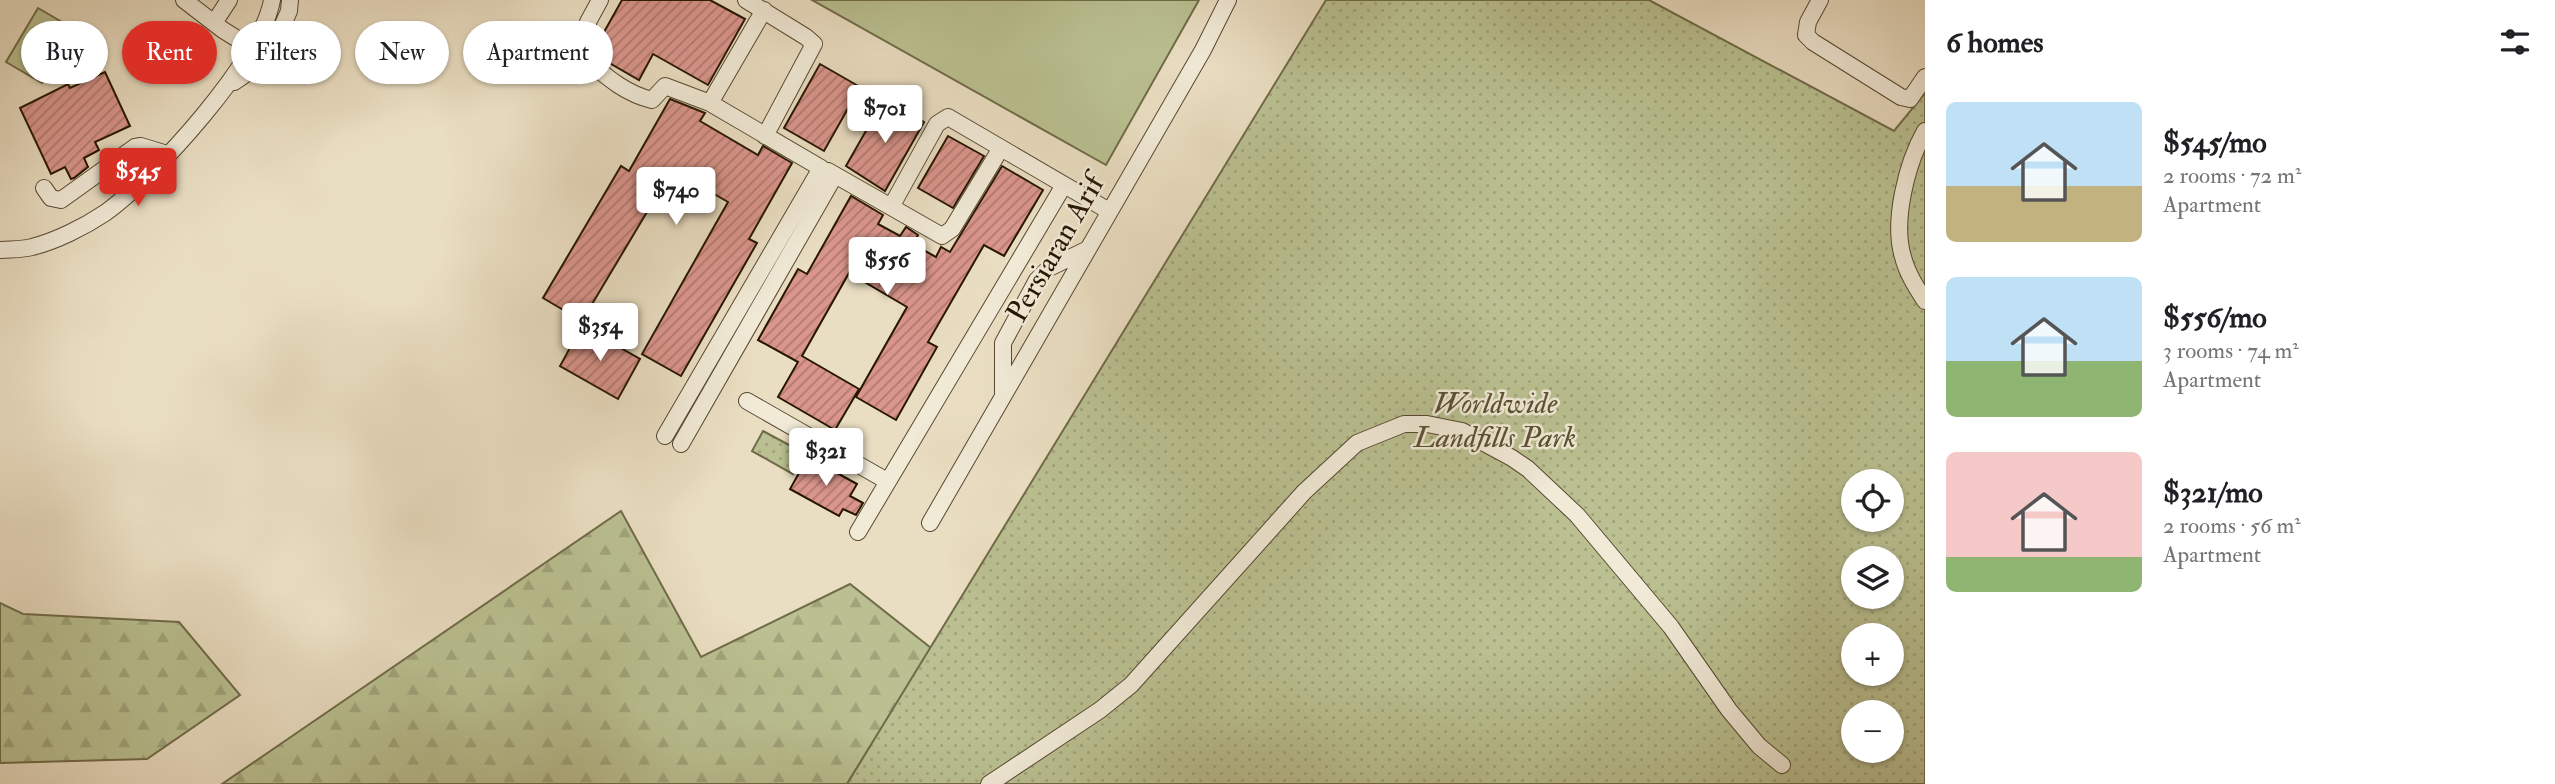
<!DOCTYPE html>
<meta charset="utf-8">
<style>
body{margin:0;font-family:"IM FELL Double Pica",serif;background:#f2f2f2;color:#202124;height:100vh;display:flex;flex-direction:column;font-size:26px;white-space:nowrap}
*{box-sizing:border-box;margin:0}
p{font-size:23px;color:#757577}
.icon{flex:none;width:38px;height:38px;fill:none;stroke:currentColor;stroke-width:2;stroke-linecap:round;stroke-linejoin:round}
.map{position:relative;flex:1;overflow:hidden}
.panel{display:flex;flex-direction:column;background:#fff;width:630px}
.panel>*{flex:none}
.hud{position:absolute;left:21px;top:21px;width:665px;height:63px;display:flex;gap:14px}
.fabs{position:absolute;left:1841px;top:469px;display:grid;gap:14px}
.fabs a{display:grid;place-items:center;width:63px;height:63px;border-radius:50%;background:#fff;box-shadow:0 2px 5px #0004;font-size:35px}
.price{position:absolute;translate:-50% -60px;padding:0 16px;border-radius:7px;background:#fff;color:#222;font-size:23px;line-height:46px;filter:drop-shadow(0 2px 4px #0008)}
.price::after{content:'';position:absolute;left:50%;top:42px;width:21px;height:16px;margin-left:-10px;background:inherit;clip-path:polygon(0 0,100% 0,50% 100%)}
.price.current{background:#d93025;color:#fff}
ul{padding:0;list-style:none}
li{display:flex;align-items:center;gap:21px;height:175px;padding:0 21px}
li span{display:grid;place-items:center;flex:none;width:196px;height:140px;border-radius:10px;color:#555}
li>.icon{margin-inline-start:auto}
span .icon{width:84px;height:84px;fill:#fffc;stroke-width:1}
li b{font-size:30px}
h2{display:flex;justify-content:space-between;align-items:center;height:84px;padding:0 21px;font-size:30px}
.chip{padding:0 24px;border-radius:32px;background:#fff;box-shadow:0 2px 5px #0004;font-size:24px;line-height:63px}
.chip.current{background:#d93025;color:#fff}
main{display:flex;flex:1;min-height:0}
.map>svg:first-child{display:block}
.grass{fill:#bac091;stroke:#706b49;stroke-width:2}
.forest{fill:url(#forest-firs);stroke:#706b49;stroke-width:2}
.park{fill:url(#park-dots);stroke:#706b49;stroke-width:2;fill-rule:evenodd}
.building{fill:url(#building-hatch);stroke:#271601;stroke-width:2}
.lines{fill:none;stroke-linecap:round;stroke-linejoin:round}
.minor-casing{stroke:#584831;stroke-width:18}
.minor{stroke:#f1ead7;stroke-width:16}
.labels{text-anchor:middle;stroke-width:5;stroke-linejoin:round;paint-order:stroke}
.street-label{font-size:30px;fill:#271601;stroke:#f1ead7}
.park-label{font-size:30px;font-style:italic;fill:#5a5233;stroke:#f1ead7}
</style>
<main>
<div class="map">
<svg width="1925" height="784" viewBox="0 0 1925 784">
<defs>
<pattern id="forest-firs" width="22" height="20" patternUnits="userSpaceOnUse" patternTransform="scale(1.75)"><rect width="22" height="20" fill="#bac091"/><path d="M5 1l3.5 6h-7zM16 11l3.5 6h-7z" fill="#a0a47b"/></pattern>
<pattern id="park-dots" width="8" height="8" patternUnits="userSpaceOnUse" patternTransform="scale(1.75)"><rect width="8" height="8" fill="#bac091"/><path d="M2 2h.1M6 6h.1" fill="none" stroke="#a0a47b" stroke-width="1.8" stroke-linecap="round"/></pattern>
<pattern id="building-hatch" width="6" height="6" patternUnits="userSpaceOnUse" patternTransform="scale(1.75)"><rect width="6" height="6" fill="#da958c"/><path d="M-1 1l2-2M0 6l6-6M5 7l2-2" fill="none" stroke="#b17970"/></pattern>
</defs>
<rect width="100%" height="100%" fill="#eadec2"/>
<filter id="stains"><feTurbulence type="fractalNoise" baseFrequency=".00286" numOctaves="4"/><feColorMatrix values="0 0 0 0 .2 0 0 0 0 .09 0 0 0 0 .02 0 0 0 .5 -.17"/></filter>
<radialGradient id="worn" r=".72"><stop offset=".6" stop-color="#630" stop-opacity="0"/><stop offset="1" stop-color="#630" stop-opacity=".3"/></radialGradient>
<path class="grass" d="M812,0h387l-93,165z
M38,8l36,21 -32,54 -36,-21z"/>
<path class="forest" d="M621,511l80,146 149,-73 81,64 -84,136h-625z
M0,603l23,11 156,8 61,73 -93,64 -147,4z"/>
<path class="park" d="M1326,0h323l245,131 31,-38v691h-1078zM1853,481h39v39h-39zM1853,558h39v39h-39zM1853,635h39v39h-39zM1853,712h39v39h-39z
M763,431l41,22 -11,21 -41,-23z"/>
<path class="building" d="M622,0h88l35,19 -37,66 -55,-31 -14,26 -40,-23v-16z
M820,64l40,23 -36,64 -40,-23z
M105,72l25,54 -35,16 4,8 -15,8 4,9 -14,11 -3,1 -6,-12 -14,7 -31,-66 48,-24 2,4z
M670,99l35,14 -5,8 58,34 5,-9 29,17 -43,76 8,4 -76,133 -39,-22 86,-152 -56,-32 -90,151 -39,-23 78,-132 8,5z
M884,99l40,23 -39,69 -39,-25z
M948,136l36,20 -31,52 -35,-20z
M1002,166l41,24 -39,66 -20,-11 -56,97 9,5 -41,73 -40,-23 51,-90 -58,-34 -47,83 57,33 -24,41 -57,-33 20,-35 -40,-22 40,-71 9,5 44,-78 32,19 -5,9 22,12 6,-9 12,8 -5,9 23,13 5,-10 9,5z
M582,326l58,33 -22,40 -58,-33z
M808,457l49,27 -7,12 13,7 -7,12 -13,-6 -4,7 -49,-27z"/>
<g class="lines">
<defs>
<path id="minor" d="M184,0l39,30 37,23
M600,0l-12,22 1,40c20,17 38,32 63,38l13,-14 45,17 111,65 -156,268
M746,0l60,37 8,7 -49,92
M1820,0l-12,22 -2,13 7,7 88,55 9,2 15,-22
M214,23l15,-23
M234,82l34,-23 21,-48 1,-11
M710,103l54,-93
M1925,131c-18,32 -33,90 -22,126 4,16 13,30 22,44
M828,171l114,65 10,-7 49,-81
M44,188l7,10 10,2 74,-53 6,-1 26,8
M891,207l46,-83 11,-7 161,94
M0,250c10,-1 22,0 32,-3 24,-6 52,-20 73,-34 49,-35 157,-154 167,-213
M1003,393v-50l34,-63 12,-12 37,-18
M747,401l140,80
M681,444l154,-269
M930,523l273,-473 25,-50
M858,532l206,-347
M989,784l111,-74 31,-25 173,-193 53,-49 47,-19h23l35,7 50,27 16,11 49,46 94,112 58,83 30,36 23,19"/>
</defs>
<use href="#minor" class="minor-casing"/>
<use href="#minor" class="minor"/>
</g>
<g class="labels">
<g class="street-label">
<text transform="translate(1055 248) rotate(-60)" y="10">Persiaran Arif</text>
</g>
<g class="park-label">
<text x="1495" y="413">Worldwide<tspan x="1495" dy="34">Landfills Park</tspan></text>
</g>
</g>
<rect width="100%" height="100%" filter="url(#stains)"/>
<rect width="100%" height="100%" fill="url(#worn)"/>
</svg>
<div class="fabs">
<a><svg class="icon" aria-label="locate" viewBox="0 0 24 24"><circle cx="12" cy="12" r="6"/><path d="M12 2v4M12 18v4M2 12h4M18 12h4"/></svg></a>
<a><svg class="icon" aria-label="layers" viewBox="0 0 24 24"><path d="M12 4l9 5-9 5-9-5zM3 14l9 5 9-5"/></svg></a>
<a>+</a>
<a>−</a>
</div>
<b class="price" style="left:885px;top:145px">$701</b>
<b class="price current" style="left:138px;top:208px">$545</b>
<b class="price" style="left:676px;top:227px">$740</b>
<b class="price" style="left:887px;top:297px">$556</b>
<b class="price" style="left:600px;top:363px">$354</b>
<b class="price" style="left:826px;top:488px">$321</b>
<div class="hud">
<a class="chip">Buy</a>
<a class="chip current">Rent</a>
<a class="chip">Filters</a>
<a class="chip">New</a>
<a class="chip">Apartment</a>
</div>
</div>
<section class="panel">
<h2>6 homes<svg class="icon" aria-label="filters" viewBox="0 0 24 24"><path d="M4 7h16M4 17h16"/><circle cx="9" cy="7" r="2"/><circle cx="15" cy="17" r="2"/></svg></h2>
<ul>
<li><span style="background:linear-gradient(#bfe0f5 60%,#c2b280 0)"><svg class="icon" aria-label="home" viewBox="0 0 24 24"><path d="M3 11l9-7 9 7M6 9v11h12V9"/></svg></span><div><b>$545/mo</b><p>2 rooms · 72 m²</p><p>Apartment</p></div></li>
<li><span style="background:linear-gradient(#bfe0f5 60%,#8fb573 0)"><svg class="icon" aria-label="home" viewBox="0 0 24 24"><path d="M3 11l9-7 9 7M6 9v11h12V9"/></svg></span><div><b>$556/mo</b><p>3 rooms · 74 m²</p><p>Apartment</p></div></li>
<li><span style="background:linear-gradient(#f6c9c9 75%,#8fb573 0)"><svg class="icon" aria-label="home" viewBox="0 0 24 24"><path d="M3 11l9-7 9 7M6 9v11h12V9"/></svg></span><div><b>$321/mo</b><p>2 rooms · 56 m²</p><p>Apartment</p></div></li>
</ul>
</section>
</main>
